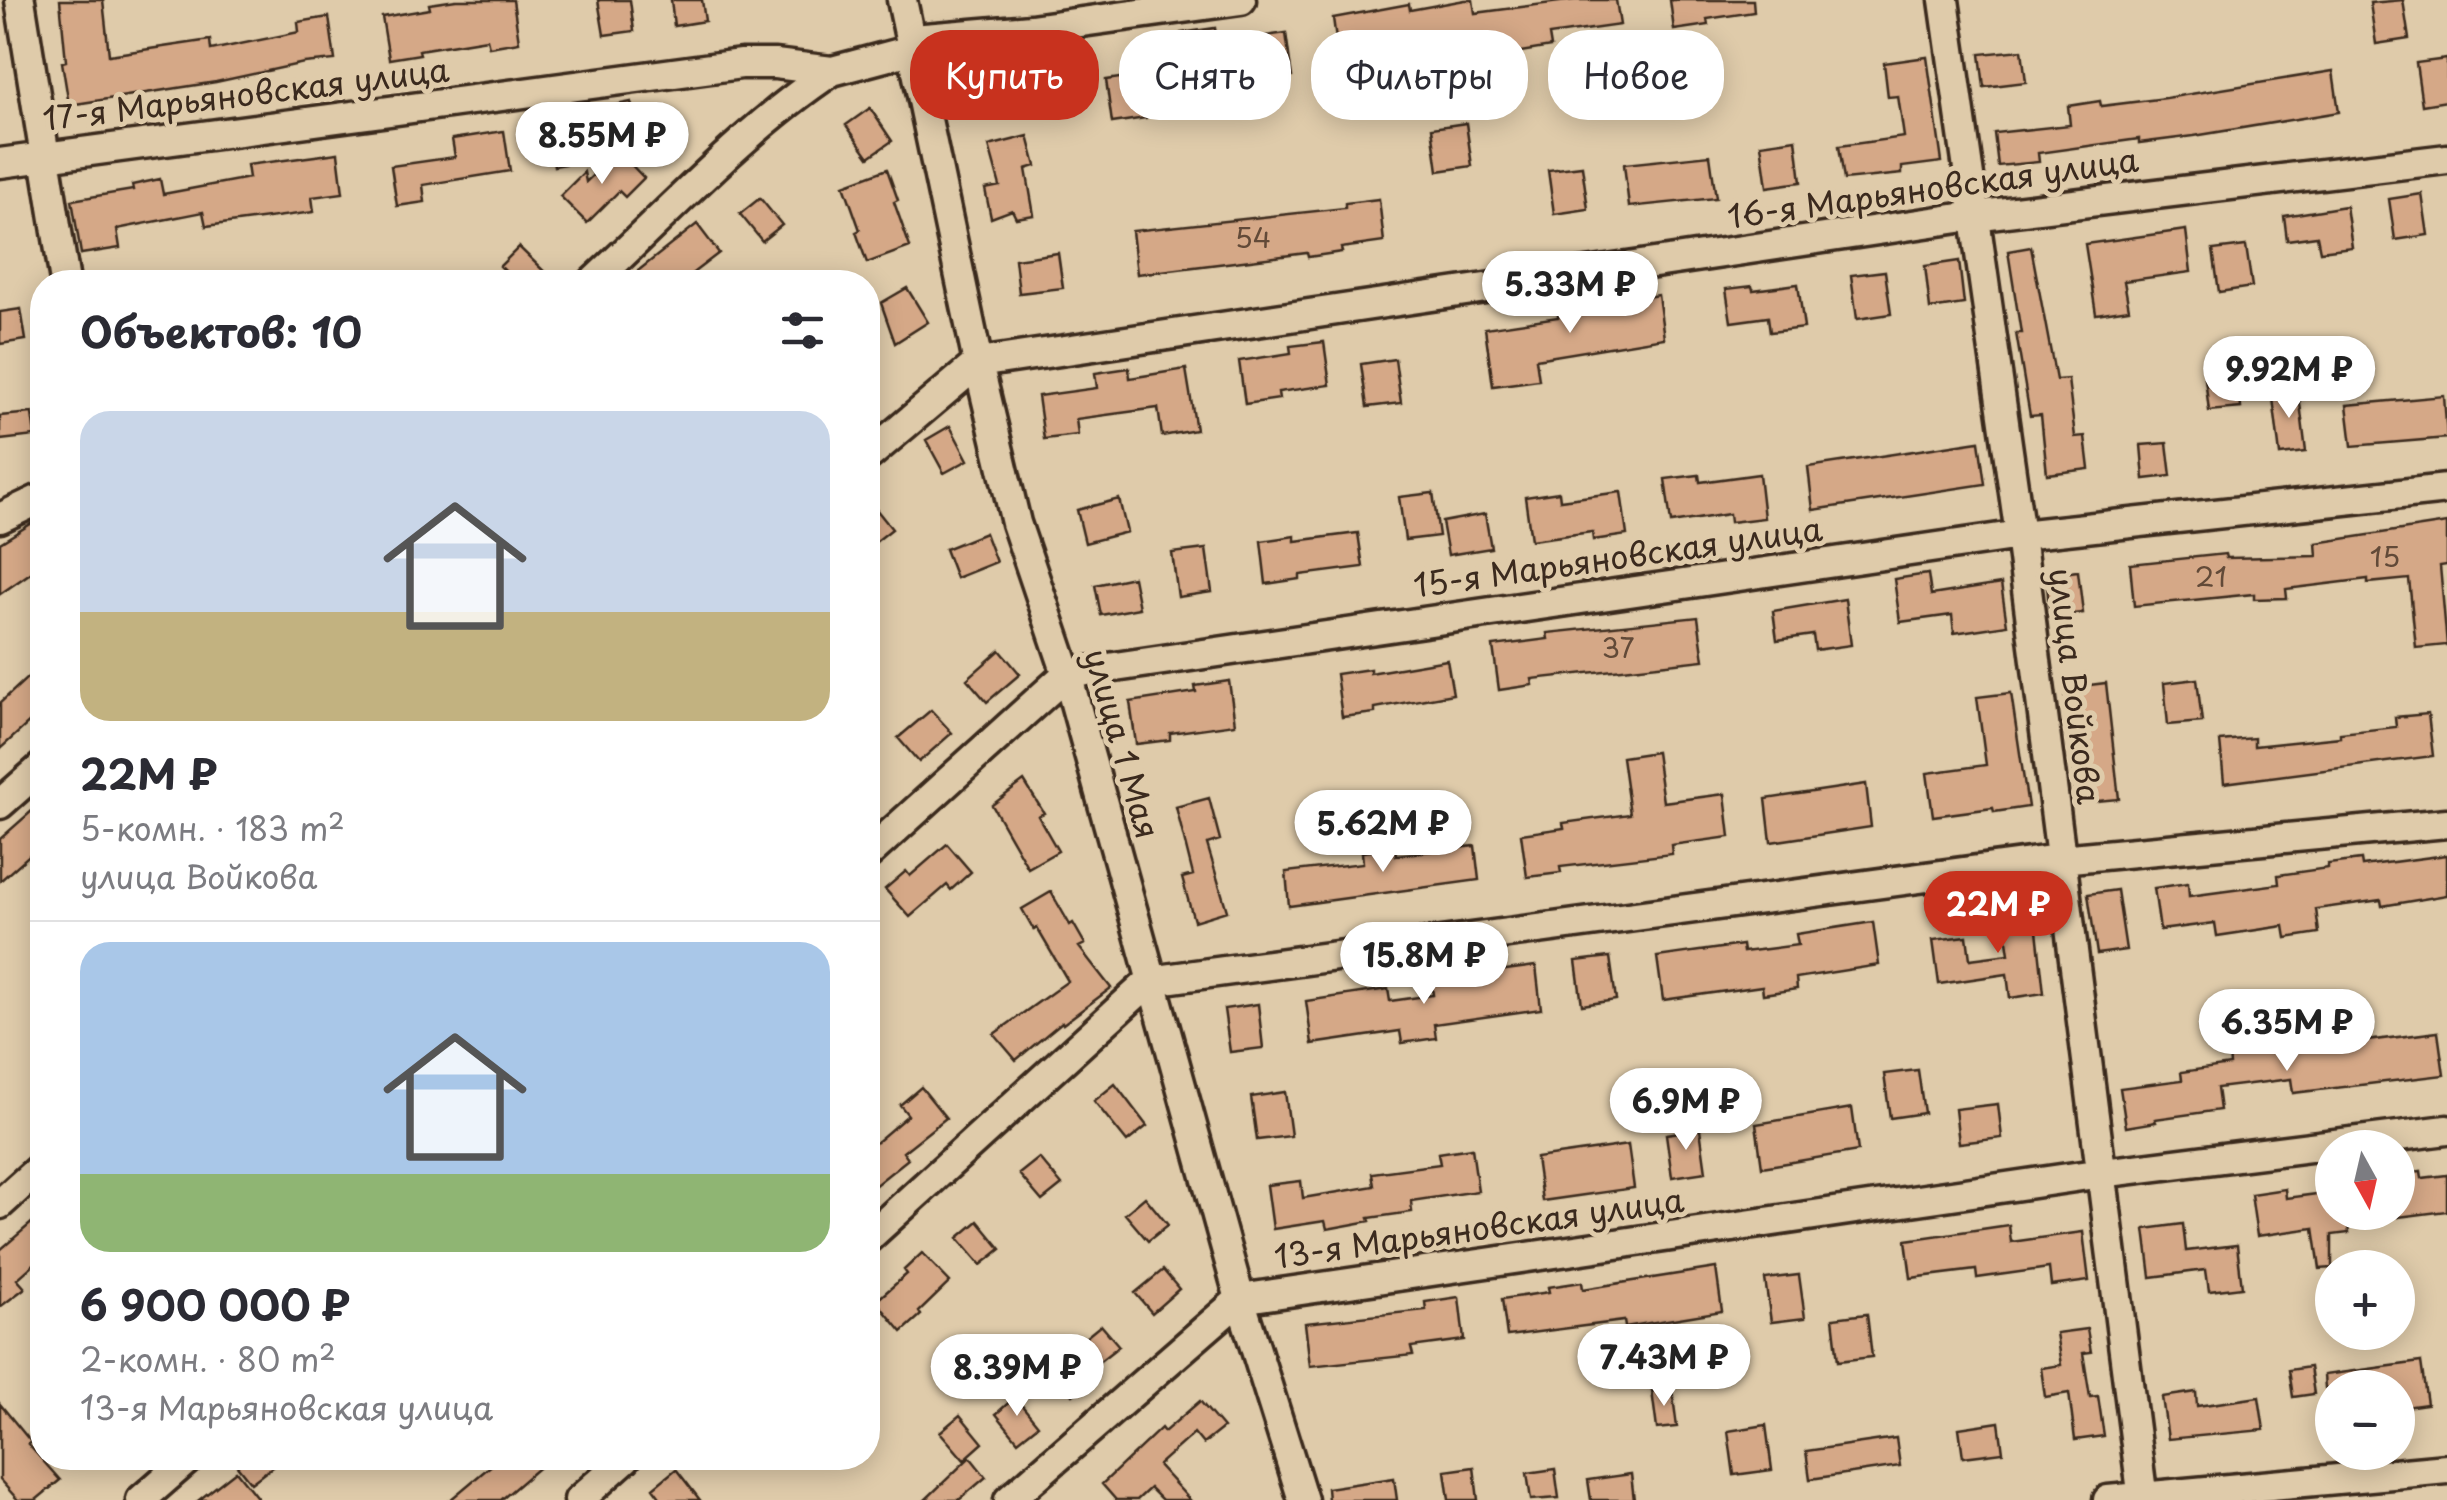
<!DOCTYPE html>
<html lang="ru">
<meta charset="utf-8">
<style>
body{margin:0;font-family:"Playpen Sans",sans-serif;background:#f2f2f3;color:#2b2b33;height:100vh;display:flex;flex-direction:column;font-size:38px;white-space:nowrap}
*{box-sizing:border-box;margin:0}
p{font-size:32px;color:#7c7c81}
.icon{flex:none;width:55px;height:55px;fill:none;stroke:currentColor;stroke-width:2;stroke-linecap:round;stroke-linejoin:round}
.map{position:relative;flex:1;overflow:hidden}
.panel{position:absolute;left:30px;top:270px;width:850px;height:1200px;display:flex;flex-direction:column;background:#fff;border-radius:40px;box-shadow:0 5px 25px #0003}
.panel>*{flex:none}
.guide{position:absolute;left:910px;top:30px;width:950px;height:90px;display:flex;gap:20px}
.needle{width:65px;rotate:172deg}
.buttons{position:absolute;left:2315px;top:1130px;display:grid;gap:20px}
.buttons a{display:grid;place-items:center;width:100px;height:100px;border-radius:50%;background:#fff;box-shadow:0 5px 25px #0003;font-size:50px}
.price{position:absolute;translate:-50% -85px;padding:0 22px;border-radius:35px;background:#fff;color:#222;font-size:32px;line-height:65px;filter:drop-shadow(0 2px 5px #0008)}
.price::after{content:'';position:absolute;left:50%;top:60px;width:30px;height:22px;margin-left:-15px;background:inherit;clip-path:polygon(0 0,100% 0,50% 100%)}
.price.on{background:#c8321e;color:#fff}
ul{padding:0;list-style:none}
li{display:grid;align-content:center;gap:20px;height:530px;padding:0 50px}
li+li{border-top:2px solid #e1e1e2}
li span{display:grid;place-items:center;height:310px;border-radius:30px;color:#555}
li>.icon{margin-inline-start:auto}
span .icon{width:180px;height:180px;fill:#fffc;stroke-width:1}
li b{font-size:42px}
h2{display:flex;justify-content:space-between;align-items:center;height:120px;padding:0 50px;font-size:42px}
.pill{padding:0 35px;border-radius:40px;background:#fff;box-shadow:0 5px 25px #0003;font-size:35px;line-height:90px}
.pill.on{background:#c8321e;color:#fff}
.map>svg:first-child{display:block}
.building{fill:#d5a887;stroke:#3b2a1e;stroke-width:2.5}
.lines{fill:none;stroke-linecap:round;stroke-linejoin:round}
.minor-casing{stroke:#3b2a1e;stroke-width:35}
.minor{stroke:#dfcbaa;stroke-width:28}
.labels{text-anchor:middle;stroke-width:10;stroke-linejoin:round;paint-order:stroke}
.number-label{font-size:28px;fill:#624a38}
.street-label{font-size:32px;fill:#3b2a1e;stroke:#dfcbaa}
</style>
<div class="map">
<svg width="2447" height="1500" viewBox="0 0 2447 1500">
<rect width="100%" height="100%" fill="#dfcbaa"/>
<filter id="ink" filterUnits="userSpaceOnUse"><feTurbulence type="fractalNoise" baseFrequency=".01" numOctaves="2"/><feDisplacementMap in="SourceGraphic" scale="20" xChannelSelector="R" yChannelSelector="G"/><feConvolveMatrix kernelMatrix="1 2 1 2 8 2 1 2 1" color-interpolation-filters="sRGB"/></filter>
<g filter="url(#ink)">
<path class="building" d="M60,0h43l6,55 101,-15 1,10 88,-18 -1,-10 31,-5 6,43 -31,3 -88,19 -147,23 -7,-43 4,-1z
M456,0h57l6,42 -30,5 -2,-8 -68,11 1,4 -31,5 -7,-42 48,-8 -1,-5z
M598,0h32l4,31 -30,4z
M671,0h31l3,21 -31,5z
M1465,0h8l2,13 100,-13h41l4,25 -71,10 2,12 -102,17 -4,-21 -106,19 -6,-44 76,-14 1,6z
M1670,0h83l1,12 -47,7 1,6 -34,5z
M2403,0l6,39 -33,5 -6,-41z
M1215,28l2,15 69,-10 6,44 -34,5 -2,-15 -113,16 -4,-33 44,-6 -2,-11z
M2022,50l4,32 -42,5 -4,-33z
M1927,57l15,105 -40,5v7l-58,6 -5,-34 65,-9 -6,-41 -10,1 -4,-34z
M2447,59v42l-25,4 -6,-42z
M979,63l6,43 -34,5 -6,-43z
M1061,68l6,43 -34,5 -6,-43z
M2333,71l6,41 -145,24 -55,7v-4l-101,14 1,9 -41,4 -4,-33 76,-8 -2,-19 32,-5 1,5 65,-8z
M1140,75l6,43 -34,5 -6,-43z
M631,102l6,26 -19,4 -6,-26z
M870,108l22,33 -23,16 -23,-32z
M576,122l6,39 -28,5 -6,-40z
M1466,123l6,43 -34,5 -6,-43z
M504,131l6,40 -87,14 2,17 -28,4 -6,-40 64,-9 -3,-18z
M1028,136l8,30 -10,3 8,46 -18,3 -4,-8 -21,8 -6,-29 15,-3 -11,-40z
M1796,139l5,43 -34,5 -6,-43z
M618,151l26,27 -19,19 -6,-6 -32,32 -27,-27 24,-24 2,10z
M338,153l5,40 -31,4 2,15 -108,14 -3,-14 -86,17 3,19 -39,6 -9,-54 61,-10 -1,-5 28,-6 3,15 86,-16 -2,-13z
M1710,155l6,43 -87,9 -5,-43z
M1582,166l6,43 -34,5 -6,-44z
M887,169l11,31 -4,2 16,45 -43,16 -11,-31 4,-2 -16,-45z
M2422,194l6,41 -33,5 -6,-41z
M760,198l22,27 -20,16 -22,-27z
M1379,199l5,43 -43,6 1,4 -34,5 -1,-4 -170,21 -5,-43 213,-23v-5z
M2346,206l6,41 -32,4 -3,-15 -30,4 -3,-24z
M697,224l22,29 -38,29h-57z
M2186,230l5,42 -67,9 5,28 -33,5 -11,-70z
M2246,246l6,41 -33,5 -6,-42z
M519,247l36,35h-39l-16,-16z
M2031,247l25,133 12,-1 7,58 10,-1 4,33 -42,5 -6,-59 -11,1 -14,-83h5l-13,-82z
M1058,253l5,35 -44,5 -4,-34z
M1959,261l5,43 -34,5 -5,-43z
M1885,271l6,43 -34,5 -6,-44z
M1798,284l6,44 -34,4 -2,-15 -37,5 -5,-33 26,-3 1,4z
M907,288l21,34 -33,21 -14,-40z
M1658,295l6,43 -128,21 3,21 -46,6 -8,-58 73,-11v-5z
M21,309l5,31 -26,4v-32z
M1324,342l6,43 -52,7 1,7 -34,5 -6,-43 52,-8 -1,-7z
M1395,359l6,44 -34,4 -6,-43z
M2237,366l4,42 -32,3 -5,-41z
M1129,368l1,10 56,-9 10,61 -34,6 -4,-28 -82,11 2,16 -34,4 -6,-43 59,-8 -2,-15z
M2298,387l8,65 -26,3 -8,-65z
M2444,396l3,42 -95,8 -5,-41z
M32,413l3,23 -35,4v-24z
M950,426l18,34 -24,13 -18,-33z
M1979,441l6,43 -172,26 -5,-43z
M2167,443l4,33 -27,3 -3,-34z
M1759,474l5,44 -34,4 -1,-8 -58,9 -6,-44 34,-4 1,7z
M1559,492l1,8 61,-8 6,43 -34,5 -1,-8 -61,8 -6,-43z
M1433,493l6,43 -34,4 -6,-43z
M868,499l24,30 -24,19z
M1119,499l8,33 -42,11 -8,-33z
M1485,514l6,34 -43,7 -6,-33z
M42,517v48l-42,29v-51z
M2447,523v42l-7,1 7,79 -31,3 -7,-69 -41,4v-4l-82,10 1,9 -33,1v-5l-120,12 -4,-42 95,-10 1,4 91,-2 -1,-13z
M985,533l11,29 -40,16 -11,-29z
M1358,533l5,34 -63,8v4l-34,5 -5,-43 34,-5v5z
M1206,549l6,43 -34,5 -6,-44z
M2078,571l5,42 -33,3 -4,-41z
M1928,574l3,21 70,-11 6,41 -53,8 -2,-18 -52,7 -6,-43z
M1133,577l6,31 -38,7 -6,-30z
M1845,599l6,46 -36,5 -2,-15 -36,5 -4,-29z
M1698,617l6,43 -172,19 1,6 -34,5 -6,-44 55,-7 -1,-6z
M1000,650l20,24 -33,28 -20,-23z
M1447,660l6,34 -78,14v5l-33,4 -6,-43 34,-5v4z
M42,664v47l-42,38v-46z
M2197,679l5,43 -34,3 -4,-42z
M1229,681l6,43 -65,9v7l-34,4 -6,-42 66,-10 -1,-6z
M2106,683l13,116 -42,4 -12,-115z
M2011,693l17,114 -34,5 -1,-4 -60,8 -6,-43 59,-8 -9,-68z
M931,710l21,23 -33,29 -21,-24z
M2428,714l5,42 -209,27 -4,-42 34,-3v8l86,-9v-4l56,-6 -1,-10z
M1656,752l7,50 62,-8 5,43 -59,8 1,9 -112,13 1,6 -34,4 -6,-43 43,-6 -1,-5 67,-9 -8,-57z
M1024,781l20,32 -6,3 20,35 -30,17 -36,-63z
M1866,784l5,43 -100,15 -5,-43z
M1209,798l11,42 -13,4 20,67 -33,10 -12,-43 11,-3 -17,-68z
M42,802v42l-42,37v-42z
M947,844l24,28 -20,18 -4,-5 -37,32 -25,-28 21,-18 4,5z
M1475,846l4,34 -190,26 -3,-34 77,-9 -1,-11 33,-4 1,7z
M2447,855v40l-65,11 -1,-6 -65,9 3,24 -33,5 -2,-12 -67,10 -2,-13 -55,7 -6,-42 34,-5 1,13 90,-12 -1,-9 50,-7v-4l33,-4 1,6z
M2117,890l9,60 -29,4 -9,-60z
M1051,892l19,33 3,-2 12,21 -6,3 32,41 -48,36 -1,-2 -46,38 -22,-26 74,-53 -31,-53 -3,2 -12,-21z
M2034,903l10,90 -34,5 -3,-24 -68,10 -6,-44 34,-4 3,23 39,-5 -7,-47z
M1873,922l6,43 -83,13 1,11 -34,5 -1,-8 -99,14 -6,-43 85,-12 1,7 55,-7 -2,-11z
M1610,957l6,43 -34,5 -6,-44z
M1536,966l5,43 -107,15 2,14 -34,5 -2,-12 -88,13 -6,-43 82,-12 2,12 43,-6 -2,-15z
M1258,1004l5,44 -33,4 -6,-43z
M2438,1032l6,43 -151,18 -2,-14 -74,9 3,22 -65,9 1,3 -30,5 -6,-39 62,-8 -1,-8 49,-7 -1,-12 43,-6v6z
M1918,1070l6,43 -34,5 -6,-44z
M1115,1084l32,42 -20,16 -33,-41z
M921,1087l25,31 -43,34 5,7 -40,32v-42l40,-34 -8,-10z
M1285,1092l6,44 -34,4 -6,-43z
M1998,1104l4,34 -43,5 -4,-34z
M1852,1108l6,43 -96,16 -6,-43z
M1700,1129l6,43 -34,5 -6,-43z
M1628,1145l6,43 -92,13 -6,-43z
M1472,1148l6,43 -67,10 1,11 -43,6 1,3 -43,8 -2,-8 -52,8 -6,-44 34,-4 2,17 71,-12 -2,-13 68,-9 -2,-11z
M1039,1158l23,27 -20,16 -23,-27z
M2421,1171l1,7 25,-3v36l-49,6v-43z
M2285,1189l1,9 46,-6v20h14l3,21 -17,2v33l-12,1 -6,-41 -57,8 -6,-42z
M1145,1197l23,28 -20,16 -23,-27z
M42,1214v43l-25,22 8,9 -25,19v-57z
M978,1221l23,28 -20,16 -23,-27z
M2183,1224l3,27 51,-6 5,42 -33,4 -3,-21 -55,7 -6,-48z
M2009,1225l2,17 72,-10 6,49 -38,5 -2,-18 -72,10 -1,-8 -65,8 -5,-38z
M922,1253l28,29 -31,30 2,3 -19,17 -26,-31 31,-27 -3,-4z
M1716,1268l6,43 -97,16 -1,-6 -117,15 -5,-37 47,-7 -1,-5 34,-5 1,7z
M1163,1270l16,19 -27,24 -17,-20z
M1799,1275l6,43 -34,4 -6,-43z
M1459,1297l5,43 -53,7 2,8 -103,11 -5,-43 121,-13 -1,-8z
M1867,1314l5,43 -34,4 -5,-43z
M1101,1325l18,21 -28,22 6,7 -24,20 -27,-33 24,-20 4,5z
M2087,1329l4,23 -8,1 7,44 8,-1 6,40 -29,4 -6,-47 -24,4 -4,-29 20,-3 -5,-32z
M2421,1362l6,42 -29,4v-20h-73l-1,-13z
M2310,1367l4,27 -21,3 -4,-27z
M1672,1389l5,38 -20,2 -5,-38z
M2196,1392l1,14 62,-9 5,33 -96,9 -6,-42z
M1015,1397l23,28 -20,16 -22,-27z
M1200,1401l23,27 -20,16 -9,-11 -36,32 32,35h-28l-12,-12 -13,12h-21l-14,-16 59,-56 3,4z
M0,1404l31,38 -3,2 32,36 -24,20h-18l-18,-20z
M960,1415l23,28 -19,17 -24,-28z
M1999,1422l4,30 -40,5 -4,-29z
M1766,1425l6,45 -38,5 -6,-44z
M1896,1438l4,28 -90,13 -4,-28z
M970,1457l16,20 -27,23h-34z
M231,1458h53l-33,25z
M500,1458h50l-49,42h-51z
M1474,1467l4,33h-29l-4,-29z
M676,1469l24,31h-38l-9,-12z
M1555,1469l4,29 -28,2 -4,-27z
M236,1471l23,29h-60z
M1631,1474l3,26h-43l-3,-20z
M1394,1478l3,22h-69l-1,-12z"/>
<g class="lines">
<defs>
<path id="minor" d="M20,0l45,282
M902,0l76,363 38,160 51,151 173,625 63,201
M1944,0l76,535 123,965
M913,39l118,-10 210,-29
M0,163l741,-99h34l57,7 83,-22
M593,282c74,-68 155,-156 239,-211
M868,456l110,-93 995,-147 474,-57
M0,518l42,-20
M0,804l42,-37
M868,854l199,-180 953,-139 427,-46
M0,1204l42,-38
M868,1238l282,-257 910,-122 387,-36
M141,1500l48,-42
M579,1500l47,-42
M1009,1500l231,-201 862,-126 345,-43
M2108,1500l339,-31"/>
</defs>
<use href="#minor" class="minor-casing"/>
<use href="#minor" class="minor"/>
</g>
</g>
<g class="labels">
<g class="number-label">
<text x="1253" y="248">54</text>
<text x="2385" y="567">15</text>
<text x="2211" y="587">21</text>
<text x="1618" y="658">37</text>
</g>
<g class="street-label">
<text transform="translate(246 95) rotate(-7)" y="11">17-я Марьяновская улица</text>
<text transform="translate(1933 189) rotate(-8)" y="11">16-я Марьяновская улица</text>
<text transform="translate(1618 558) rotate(-8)" y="11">15-я Марьяновская улица</text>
<text transform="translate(2074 686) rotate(83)" y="11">улица Войкова</text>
<text transform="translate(1121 744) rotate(74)" y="11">улица 1 Мая</text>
<text transform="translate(1479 1229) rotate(-8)" y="11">13-я Марьяновская улица</text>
</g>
</g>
</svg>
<div class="buttons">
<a><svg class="needle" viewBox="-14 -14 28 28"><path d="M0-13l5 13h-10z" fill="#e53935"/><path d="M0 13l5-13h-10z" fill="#7c7c81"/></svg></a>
<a>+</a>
<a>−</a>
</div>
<b class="price" style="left:602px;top:187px">8.55M ₽</b>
<b class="price" style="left:1570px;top:336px">5.33M ₽</b>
<b class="price" style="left:2289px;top:421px">9.92M ₽</b>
<b class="price" style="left:1383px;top:875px">5.62M ₽</b>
<b class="price on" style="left:1998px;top:956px">22M ₽</b>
<b class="price" style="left:1424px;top:1007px">15.8M ₽</b>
<b class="price" style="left:2287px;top:1074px">6.35M ₽</b>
<b class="price" style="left:1686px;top:1153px">6.9M ₽</b>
<b class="price" style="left:1664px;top:1409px">7.43M ₽</b>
<b class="price" style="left:1017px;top:1419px">8.39M ₽</b>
<div class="guide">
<a class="pill on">Купить</a>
<a class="pill">Снять</a>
<a class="pill">Фильтры</a>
<a class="pill">Новое</a>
</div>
<section class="panel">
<h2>Объектов: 10<svg class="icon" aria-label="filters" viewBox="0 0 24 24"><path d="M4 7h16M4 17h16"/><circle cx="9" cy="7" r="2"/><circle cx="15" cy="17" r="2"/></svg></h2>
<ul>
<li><span style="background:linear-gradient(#c9d6e8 65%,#c2b280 0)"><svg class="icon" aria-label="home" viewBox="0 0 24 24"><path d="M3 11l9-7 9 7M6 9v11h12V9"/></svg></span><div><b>22M ₽</b><p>5-комн. · 183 m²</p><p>улица Войкова</p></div></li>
<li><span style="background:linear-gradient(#a9c7e8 75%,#8fb573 0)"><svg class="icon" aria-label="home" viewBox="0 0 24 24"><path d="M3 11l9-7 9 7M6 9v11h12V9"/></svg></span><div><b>6 900 000 ₽</b><p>2-комн. · 80 m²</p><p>13-я Марьяновская улица</p></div></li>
</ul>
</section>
</div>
